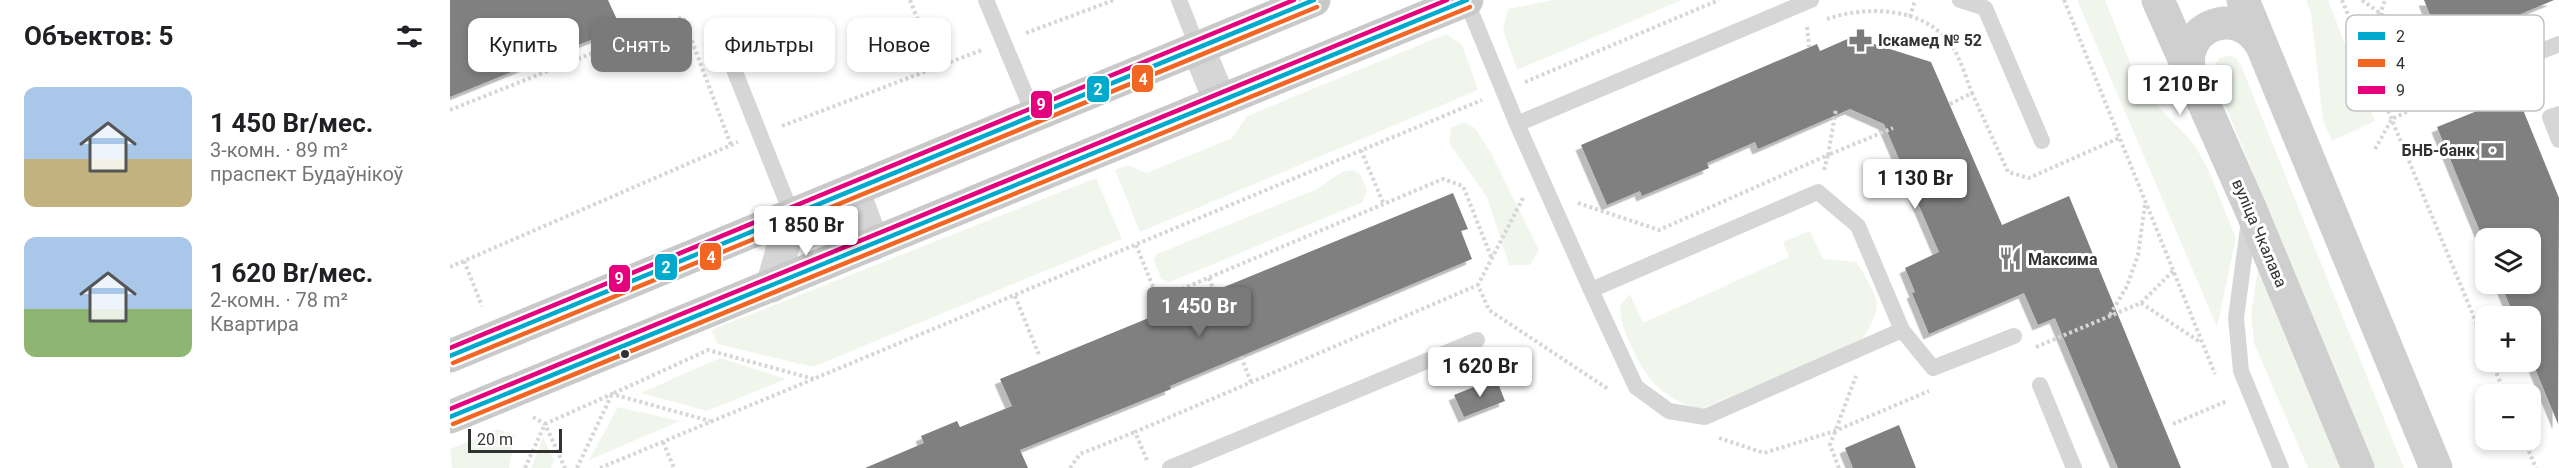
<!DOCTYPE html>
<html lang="ru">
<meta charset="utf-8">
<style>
body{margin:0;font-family:Roboto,sans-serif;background:#f6f6f6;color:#202124;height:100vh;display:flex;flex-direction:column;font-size:22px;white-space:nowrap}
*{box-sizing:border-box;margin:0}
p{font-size:20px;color:#757577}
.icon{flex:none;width:33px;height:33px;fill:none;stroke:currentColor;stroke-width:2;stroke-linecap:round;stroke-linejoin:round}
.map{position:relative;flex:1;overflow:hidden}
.panel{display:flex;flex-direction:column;background:#fff;width:450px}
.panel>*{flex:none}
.hud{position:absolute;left:18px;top:18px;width:570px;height:54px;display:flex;gap:12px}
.buttons{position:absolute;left:2025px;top:228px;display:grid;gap:12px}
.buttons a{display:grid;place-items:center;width:66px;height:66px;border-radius:12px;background:#fff;box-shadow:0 3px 9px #0003;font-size:30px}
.scale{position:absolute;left:18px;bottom:15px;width:94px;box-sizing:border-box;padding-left:6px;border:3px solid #323232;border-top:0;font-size:16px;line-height:21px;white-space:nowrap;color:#323232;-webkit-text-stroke:4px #fff;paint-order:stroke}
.price{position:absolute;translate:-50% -51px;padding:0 14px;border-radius:6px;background:#fff;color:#222;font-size:20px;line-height:39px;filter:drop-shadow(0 2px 3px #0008)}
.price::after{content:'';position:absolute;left:50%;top:36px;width:18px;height:14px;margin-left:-9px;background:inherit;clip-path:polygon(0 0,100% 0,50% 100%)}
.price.active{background:#7a7a7a;color:#fff}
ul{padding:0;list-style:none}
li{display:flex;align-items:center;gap:18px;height:150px;padding:0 24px}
li span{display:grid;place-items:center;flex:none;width:168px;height:120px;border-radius:12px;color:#555}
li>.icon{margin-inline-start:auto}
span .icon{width:72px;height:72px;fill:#fffc;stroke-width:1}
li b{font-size:26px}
h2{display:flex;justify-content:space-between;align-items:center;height:72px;padding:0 24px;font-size:26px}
.tag{padding:0 21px;border-radius:12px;background:#fff;box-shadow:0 3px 9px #0003;font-size:21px;line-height:54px}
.tag.active{background:#7a7a7a;color:#fff}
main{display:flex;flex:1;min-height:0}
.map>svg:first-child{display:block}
.green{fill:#f1f6ed}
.building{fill:#808080;filter:url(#shadow)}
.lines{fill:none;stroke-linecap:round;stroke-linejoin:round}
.path{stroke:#d6d6d6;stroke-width:4;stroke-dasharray:3 3;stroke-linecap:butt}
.lane{stroke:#d6d6d6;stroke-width:16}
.street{stroke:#d6d6d6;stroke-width:33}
.secondary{stroke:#cfcfcf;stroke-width:33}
.primary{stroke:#c9c9c9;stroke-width:33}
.bus-1-casing{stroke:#fff;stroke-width:9}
.bus-2-casing{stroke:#fff;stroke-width:9}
.bus-3-casing{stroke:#fff;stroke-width:9}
.bus-1{stroke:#00a9ce;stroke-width:4.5}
.bus-2{stroke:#f26522;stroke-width:4.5}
.bus-3{stroke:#e5007d;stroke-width:4.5}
.bus-dot{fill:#323232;stroke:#fff;stroke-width:2}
.labels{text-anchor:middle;stroke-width:6;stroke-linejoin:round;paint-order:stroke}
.poi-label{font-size:16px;font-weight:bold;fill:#323232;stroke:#fff;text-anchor:start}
.street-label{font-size:16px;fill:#323232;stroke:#fff}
.key{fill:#fff;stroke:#c2c2c2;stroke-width:1.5}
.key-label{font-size:16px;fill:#323232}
.line-badge{stroke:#fff;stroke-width:2}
.badge-label{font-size:16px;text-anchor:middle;font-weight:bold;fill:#fff}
</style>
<main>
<section class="panel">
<h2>Объектов: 5<svg class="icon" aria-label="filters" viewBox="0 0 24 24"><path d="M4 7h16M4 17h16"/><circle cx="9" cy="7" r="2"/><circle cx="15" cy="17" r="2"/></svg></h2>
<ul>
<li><span style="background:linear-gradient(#a9c7e8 60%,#c2b280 0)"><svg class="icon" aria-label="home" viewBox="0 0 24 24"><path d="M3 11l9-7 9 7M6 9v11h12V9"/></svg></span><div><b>1 450 Br/мес.</b><p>3-комн. · 89 m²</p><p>праспект Будаўнікоў</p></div></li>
<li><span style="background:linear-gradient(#a9c7e8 60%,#8fb573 0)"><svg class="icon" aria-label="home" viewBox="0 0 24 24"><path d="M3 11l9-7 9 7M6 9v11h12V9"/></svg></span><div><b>1 620 Br/мес.</b><p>2-комн. · 78 m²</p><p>Квартира</p></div></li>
</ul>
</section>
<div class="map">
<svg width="2109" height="468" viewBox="0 0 2109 468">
<defs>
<filter id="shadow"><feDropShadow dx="-5.5" dy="5.5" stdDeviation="0" flood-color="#0004"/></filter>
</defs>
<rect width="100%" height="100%" fill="#fff"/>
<path class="green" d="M1103,0h129l-165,70 -14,-40 5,-21z
M1627,0h28l28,70 17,28 44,46 14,25 28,69 -19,89z
M1856,0h22l47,121 -43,20 -9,-20 -12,-107z
M996,34l16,11 16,45 -338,142 -25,-62 12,-5 20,8 85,-35 15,-22z
M1779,55l7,3 6,10 162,400h-30l-159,-388 -1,-11 4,-10z
M1013,122l12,6 17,27 47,95 -9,15h-21l-22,-68 -38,-54 2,-15z
M902,170l8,4 7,15 -4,13 -193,80 -9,-3 -7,-19 3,-6 160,-65 25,-17z
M646,178l26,61 -309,128 -95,-23 -7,-14z
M1360,231l13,28 33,3c7,10 21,32 21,44 -1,12 -11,27 -17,36l-161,68c-38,-14 -51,-28 -68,-64 -6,-14 -11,-25 -11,-40l10,-12 13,29 146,-66 -6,-15z
M1808,268l85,200h-35l-54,-125 -3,-29z
M270,358l66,21 -79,32 -66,-18z
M168,407l62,14 -91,39z
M48,429l17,6 -6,33h-57l-2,-19z
M93,437l11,23 -3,8h-20z"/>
<path class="building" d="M0,0h158l11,24 -22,9 1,4 -148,60z
M1974,0h130l-111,47z
M1402,37l79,25 71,163 67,-29 112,272h-63l-63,-150 -17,7 -14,-32 -95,41 -17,-41 3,-1 -10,-24 34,-16 -55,-128 -34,-15 -92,40 -3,-7 -48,21 2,5 -67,28 -2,-5 -33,14 -26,-60 236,-101 3,7z
M2067,95l42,103 -1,226 -28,-68v-40h-16l-13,-32h29v-46h-44v8l-49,-119z
M1003,193l15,36 -7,2 11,28 -302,127 1,3 -151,61 8,18h-163l59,-25 -3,-7 36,-15 3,6 52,-21 -12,-27z
M1046,378l9,23 -41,16 -10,-22z
M1449,425l17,43h-63l-8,-20z"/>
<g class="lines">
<path class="path" d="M460,0l27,67
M1614,0l151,374
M1892,0l144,346
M1912,0l109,80 29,-12
M1460,17l5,-17
M1377,19c40,-14 99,-12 125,27 9,14 14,32 20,47
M1357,27l2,20
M576,33l88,-33
M1916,55l19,-55
M2082,80l7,15
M1075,82l194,-82
M1500,104l22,-11 36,79 21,6 90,-40
M0,110l233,-93 48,128
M332,126l200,-76
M1925,149l17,-30 79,-39
M911,150l23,55
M1374,170l4,-15 65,-27
M1073,198l-45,87 11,25 119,79
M1128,203l81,27 169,-75 8,-46
M686,245l22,54 285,-120 20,7 29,73
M14,261l18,45
M0,267l288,-125
M759,278l5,13
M565,296l24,59
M1691,303l59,39
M1660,315l17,-29 11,-31 7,-51
M1586,347l105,-44 32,-32
M791,357l10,25
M2042,362l13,32
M83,417l12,7 20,44
M1723,424l54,-23
M1269,438l45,15 71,-22 94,-40
M2074,440l12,28
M213,442l11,26
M697,460l-12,-28 343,-147
M75,468l20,-44 67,-30 98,27
M127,468l35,-74 96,-44 106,29
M150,468l882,-368
M620,468l10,-14 55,-22
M1389,468l-9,-23 26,-69"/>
<path class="lane" d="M536,0l48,115
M729,0l19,48
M1016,0l51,124 74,166
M1510,0l25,8 57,133
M2072,59l37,-15
M283,67l59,148
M2109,114l-9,3 9,23
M1067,124l294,-124
M1368,192l40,34 44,104 -197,87 -36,-6 -33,-24 -45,-97z
M1799,220l-13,98 5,53 40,97
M1452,330l31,38 81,-32
M1590,385l34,83
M720,468l307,-128"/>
<path class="street" d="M748,48l22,53
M403,190l20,54
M322,286l20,-71"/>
<path class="secondary" d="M1708,0l93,210 107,258
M1793,0l193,468
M1741,77c-16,-49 46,-76 71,-31"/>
<path class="primary" d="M0,356l864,-356
M0,417l1017,-417"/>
<defs>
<path id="bus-1" d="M0,356l864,-356
M0,417l1017,-417"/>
<path id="bus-2" d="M3,363l864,-356
M3,424l1017,-417"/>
<path id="bus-3" d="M0,348l844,-348
M0,409l997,-409"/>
</defs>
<use href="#bus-1" class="bus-1-casing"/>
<use href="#bus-2" class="bus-2-casing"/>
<use href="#bus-3" class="bus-3-casing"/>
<use href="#bus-1" class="bus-1"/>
<use href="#bus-2" class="bus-2"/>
<use href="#bus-3" class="bus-3"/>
</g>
<defs>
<symbol id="pharmacy-bare" viewBox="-9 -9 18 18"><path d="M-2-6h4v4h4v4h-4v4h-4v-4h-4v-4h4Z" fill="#7a7a7a" stroke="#fff" stroke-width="2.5" paint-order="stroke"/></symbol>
<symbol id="bank-bare" viewBox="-9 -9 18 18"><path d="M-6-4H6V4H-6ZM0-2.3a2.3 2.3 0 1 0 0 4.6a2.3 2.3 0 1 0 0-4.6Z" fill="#7a7a7a" stroke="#fff" stroke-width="2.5" paint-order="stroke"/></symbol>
<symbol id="restaurant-bare" viewBox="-9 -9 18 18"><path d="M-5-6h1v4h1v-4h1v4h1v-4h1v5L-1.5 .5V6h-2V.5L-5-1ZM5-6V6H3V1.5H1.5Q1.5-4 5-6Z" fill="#7a7a7a" stroke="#fff" stroke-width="2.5" paint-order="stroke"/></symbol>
</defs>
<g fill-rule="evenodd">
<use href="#pharmacy-bare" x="1394" y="24" width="33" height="33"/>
<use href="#bank-bare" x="2026" y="134" width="33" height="33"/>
<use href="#restaurant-bare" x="1544" y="242" width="33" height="33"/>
</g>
<circle class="bus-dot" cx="175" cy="354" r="5"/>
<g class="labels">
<g class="poi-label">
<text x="1428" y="46">Іскамед № 52</text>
<text x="2025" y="156" text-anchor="end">БНБ-банк</text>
<text x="1578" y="265">Максима</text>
</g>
<g class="street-label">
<text transform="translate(1810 233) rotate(67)" y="6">вуліца Чкалава</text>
</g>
</g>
<rect x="1896" y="15" width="198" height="96" rx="9" class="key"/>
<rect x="1908" y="32" width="27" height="8" fill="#00a9ce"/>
<rect x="1908" y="59" width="27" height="8" fill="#f26522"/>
<rect x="1908" y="86" width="27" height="8" fill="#e5007d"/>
<g class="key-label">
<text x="1946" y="42">2</text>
<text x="1946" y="69">4</text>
<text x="1946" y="96">9</text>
</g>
<g class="line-badge">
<rect x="681" y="64" width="23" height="29" rx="6" fill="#f26522"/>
<rect x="636" y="75" width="24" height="28" rx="6" fill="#00a9ce"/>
<rect x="580" y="90" width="23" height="29" rx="6" fill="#e5007d"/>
<rect x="249" y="242" width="23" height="29" rx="6" fill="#f26522"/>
<rect x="204" y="253" width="24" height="28" rx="6" fill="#00a9ce"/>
<rect x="158" y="264" width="23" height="29" rx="6" fill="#e5007d"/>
</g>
<g class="badge-label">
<text x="693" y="85">4</text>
<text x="648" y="95">2</text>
<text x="591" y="110">9</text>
<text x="261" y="263">4</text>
<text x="216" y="273">2</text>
<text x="169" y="284">9</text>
</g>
</svg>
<div class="buttons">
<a><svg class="icon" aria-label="layers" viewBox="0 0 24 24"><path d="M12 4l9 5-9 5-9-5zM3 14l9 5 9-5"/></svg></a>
<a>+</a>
<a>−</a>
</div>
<div class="scale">20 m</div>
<b class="price" style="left:1730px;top:116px">1 210 Br</b>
<b class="price" style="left:1465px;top:210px">1 130 Br</b>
<b class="price" style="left:356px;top:257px">1 850 Br</b>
<b class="price active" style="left:749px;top:338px">1 450 Br</b>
<b class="price" style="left:1030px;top:398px">1 620 Br</b>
<div class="hud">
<a class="tag">Купить</a>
<a class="tag active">Снять</a>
<a class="tag">Фильтры</a>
<a class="tag">Новое</a>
</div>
</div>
</main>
